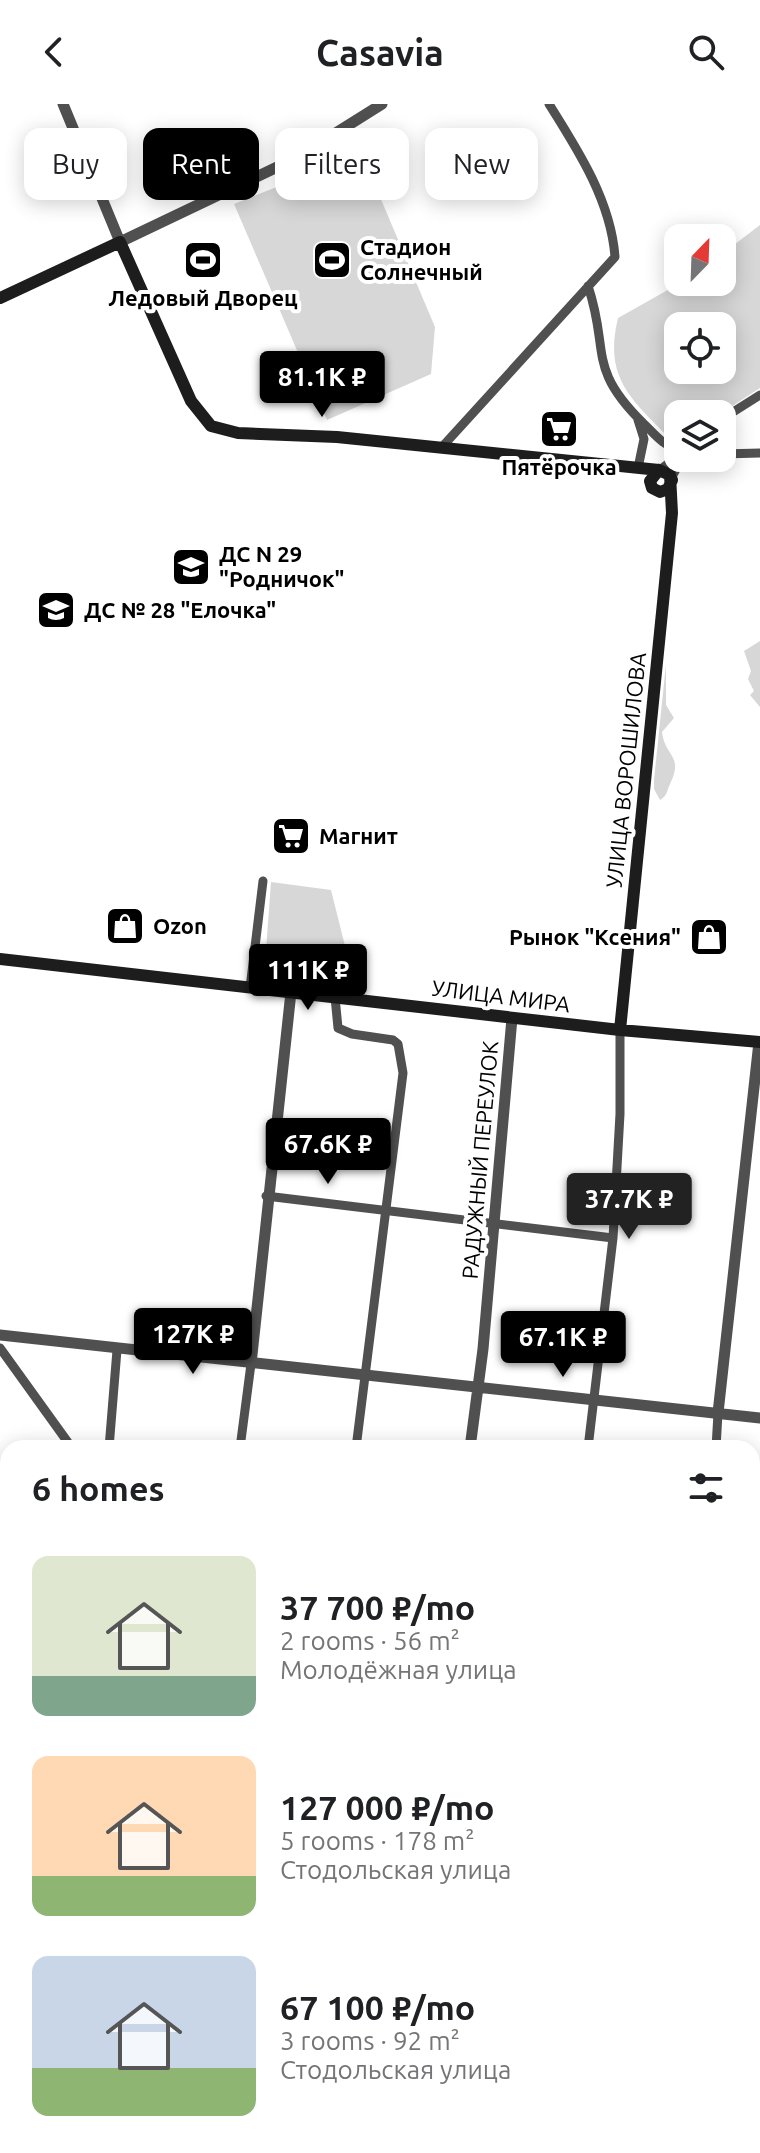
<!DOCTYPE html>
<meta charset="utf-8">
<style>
body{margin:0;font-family:Ubuntu,sans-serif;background:#f6f6f6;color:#202124;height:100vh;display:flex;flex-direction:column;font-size:30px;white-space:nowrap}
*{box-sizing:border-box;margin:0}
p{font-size:26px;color:#757577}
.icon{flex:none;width:44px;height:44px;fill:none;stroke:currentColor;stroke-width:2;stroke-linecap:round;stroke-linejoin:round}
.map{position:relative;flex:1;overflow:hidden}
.panel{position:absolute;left:0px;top:1336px;width:760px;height:714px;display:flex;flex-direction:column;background:#fff;border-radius:24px 24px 0 0;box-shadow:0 4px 20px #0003}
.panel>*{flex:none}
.hud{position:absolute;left:24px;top:24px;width:712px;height:72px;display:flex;gap:16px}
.needle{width:52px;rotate:23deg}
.tools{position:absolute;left:664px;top:120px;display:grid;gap:16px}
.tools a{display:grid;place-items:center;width:72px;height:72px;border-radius:16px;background:#fff;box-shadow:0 4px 20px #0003;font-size:40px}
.price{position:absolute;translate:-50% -68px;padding:0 18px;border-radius:8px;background:#000;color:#fff;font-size:26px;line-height:52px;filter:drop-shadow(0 2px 4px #0008)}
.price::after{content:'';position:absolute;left:50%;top:48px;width:24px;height:18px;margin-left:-12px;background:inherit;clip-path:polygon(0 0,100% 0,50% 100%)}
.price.active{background:#222;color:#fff}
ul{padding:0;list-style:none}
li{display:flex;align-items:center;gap:24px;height:200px;padding:0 32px}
li span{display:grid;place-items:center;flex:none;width:224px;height:160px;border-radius:16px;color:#555}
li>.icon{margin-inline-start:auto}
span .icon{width:96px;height:96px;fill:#fffc;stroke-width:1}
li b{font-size:34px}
h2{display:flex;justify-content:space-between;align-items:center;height:96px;padding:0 32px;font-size:34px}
.chip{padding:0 28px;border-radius:16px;background:#fff;box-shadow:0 4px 20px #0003;font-size:28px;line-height:72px}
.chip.active{background:#000;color:#fff}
header{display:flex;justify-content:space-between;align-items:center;height:104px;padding:0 32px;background:#fff;font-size:36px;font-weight:700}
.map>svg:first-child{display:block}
.green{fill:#d7d7d7;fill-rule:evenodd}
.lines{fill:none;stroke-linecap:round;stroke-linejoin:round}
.river{stroke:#9e9e9e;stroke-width:14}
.minor{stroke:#505050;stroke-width:9}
.tertiary{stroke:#505050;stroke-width:11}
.secondary{stroke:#1d1d1d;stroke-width:12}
.labels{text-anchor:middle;stroke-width:8;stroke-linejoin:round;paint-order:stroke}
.poi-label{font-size:22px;font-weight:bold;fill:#000;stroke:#fff;text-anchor:start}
.street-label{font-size:22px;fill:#000;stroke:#fff}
</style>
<header><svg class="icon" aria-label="back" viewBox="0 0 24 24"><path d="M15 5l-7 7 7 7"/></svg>Casavia<svg class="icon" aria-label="search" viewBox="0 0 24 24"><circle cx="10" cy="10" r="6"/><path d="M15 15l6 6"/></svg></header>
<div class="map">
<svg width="760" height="2049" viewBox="0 0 760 2049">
<rect width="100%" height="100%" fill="#fff"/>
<path class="green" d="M324,64l45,3 66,156 -4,47 -104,46 -93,-216z
M760,121v163l-40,26h-42v25l-5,3c-40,-42 -70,-62 -55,-124l64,-36h40v-28zM678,222h44v44h-44z
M760,537v66l-10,-12 4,-4 -6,-12 3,-8 -7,-20z
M666,560v41l8,13 -12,14c3,25 22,23 8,52 -4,8 -2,11 -10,16l-6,-11v-9z
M271,778l60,8 19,76 -12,17 -74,-6z
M760,1831v159l-8,2v-153z
M119,2042h459l-55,7h-420z"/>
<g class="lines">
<path class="river" d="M166,2049h8
M189,2049l2,-4 4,4
M440,2049l5,-6 12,6
M497,2049l3,-7 11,7
M551,2049l9,-7"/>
<path class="minor" d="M588,182c22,65 -2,81 55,137 12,11 19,22 35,26
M722,315l38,-24
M442,343l173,-190c-4,-56 -37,-107 -66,-153
M722,350l38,-1
M638,364l6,-29 -6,-19
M661,365l17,-13
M672,373l10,-19
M250,884l13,-107
M335,893l3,31 14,6 41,6 5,4 5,29 -47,375
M266,1092l347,42
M0,1244l72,100
M109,1344l8,-98
M240,1344l11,-84
M588,1344l25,-210 7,-124v-84
M716,1344l2,-35
M0,1459l8,11
M752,1544l8,13
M752,1582l8,-5
M0,1684l8,-6
M752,1704l8,-4
M752,1817l8,-5
M0,1909l8,-5
M752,2024l8,-1
M232,2042v7
M578,2042l9,7
M691,2049l21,-7"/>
<path class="tertiary" d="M63,0l57,138 176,-84 86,-54
M0,1231l760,83
M251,1260l40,-372
M718,1309l41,-371
M470,1344l13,-99 29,-331
M0,1660l8,9
M57,2049l16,-7"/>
<path class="secondary" d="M0,194l120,-56 71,159 20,25 27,7 99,4 322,33
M0,855l620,71 140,12
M620,926l52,-517 -2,-38 -11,-5 -9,11 2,7 8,4 8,-3 4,-9"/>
</g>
<defs>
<symbol id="stadium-square" viewBox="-11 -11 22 22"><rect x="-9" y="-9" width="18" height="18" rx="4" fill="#000" stroke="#fff"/><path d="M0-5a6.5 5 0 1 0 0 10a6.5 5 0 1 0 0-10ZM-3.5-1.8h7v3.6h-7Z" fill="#fff"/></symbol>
<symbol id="supermarket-square" viewBox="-11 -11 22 22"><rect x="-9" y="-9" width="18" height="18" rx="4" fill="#000" stroke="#fff"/><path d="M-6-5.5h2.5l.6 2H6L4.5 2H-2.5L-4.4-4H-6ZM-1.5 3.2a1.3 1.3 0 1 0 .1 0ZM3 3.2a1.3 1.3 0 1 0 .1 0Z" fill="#fff"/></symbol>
<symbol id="school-square" viewBox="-11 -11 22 22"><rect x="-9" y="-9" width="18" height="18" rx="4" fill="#000" stroke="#fff"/><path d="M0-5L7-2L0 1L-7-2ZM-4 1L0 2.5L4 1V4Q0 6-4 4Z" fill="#fff"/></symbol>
<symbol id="shop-square" viewBox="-11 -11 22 22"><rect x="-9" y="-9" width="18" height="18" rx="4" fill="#000" stroke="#fff"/><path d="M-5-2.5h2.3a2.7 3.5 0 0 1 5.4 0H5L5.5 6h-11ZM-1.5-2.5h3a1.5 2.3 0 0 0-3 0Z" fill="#fff"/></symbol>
</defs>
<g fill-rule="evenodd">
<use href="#stadium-square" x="181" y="134" width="44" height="44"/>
<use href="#stadium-square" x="310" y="134" width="44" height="44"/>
<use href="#supermarket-square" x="537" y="303" width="44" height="44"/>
<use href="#school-square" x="169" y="441" width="44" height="44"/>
<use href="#school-square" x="34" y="484" width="44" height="44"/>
<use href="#supermarket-square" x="269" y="710" width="44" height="44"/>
<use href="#shop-square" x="103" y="800" width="44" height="44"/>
<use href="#shop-square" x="687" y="811" width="44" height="44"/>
</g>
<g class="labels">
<g class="poi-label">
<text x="360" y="151">Стадион<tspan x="360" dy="25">Солнечный</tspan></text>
<text x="203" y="202" text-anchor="middle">Ледовый Дворец</text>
<text x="559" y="371" text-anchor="middle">Пятёрочка</text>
<text x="219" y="458">ДС N 29<tspan x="219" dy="25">"Родничок"</tspan></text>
<text x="84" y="514">ДС № 28 "Елочка"</text>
<text x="319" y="740">Магнит</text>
<text x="153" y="830">Ozon</text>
<text x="681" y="841" text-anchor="end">Рынок "Ксения"</text>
</g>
<g class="street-label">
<text transform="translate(626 666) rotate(-84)" y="8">УЛИЦА ВОРОШИЛОВА</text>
<text transform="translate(501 892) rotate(7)" y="8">УЛИЦА МИРА</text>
<text transform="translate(480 1056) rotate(-85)" y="8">РАДУЖНЫЙ ПЕРЕУЛОК</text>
</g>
</g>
</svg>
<div class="tools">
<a><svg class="needle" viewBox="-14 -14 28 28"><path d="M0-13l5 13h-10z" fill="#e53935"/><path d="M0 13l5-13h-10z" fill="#757577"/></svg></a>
<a><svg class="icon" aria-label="locate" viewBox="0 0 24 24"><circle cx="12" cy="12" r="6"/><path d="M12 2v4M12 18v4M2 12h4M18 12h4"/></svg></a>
<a><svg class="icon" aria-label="layers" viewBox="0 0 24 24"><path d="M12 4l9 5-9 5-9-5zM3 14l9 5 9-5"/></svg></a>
</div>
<b class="price" style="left:322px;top:315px">81.1K ₽</b>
<b class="price" style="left:308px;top:908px">111K ₽</b>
<b class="price" style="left:328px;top:1082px">67.6K ₽</b>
<b class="price active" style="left:629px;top:1137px">37.7K ₽</b>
<b class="price" style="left:193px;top:1272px">127K ₽</b>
<b class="price" style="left:563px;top:1275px">67.1K ₽</b>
<div class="hud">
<a class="chip">Buy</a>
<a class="chip active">Rent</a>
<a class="chip">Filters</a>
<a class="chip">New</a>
</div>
<section class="panel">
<h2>6 homes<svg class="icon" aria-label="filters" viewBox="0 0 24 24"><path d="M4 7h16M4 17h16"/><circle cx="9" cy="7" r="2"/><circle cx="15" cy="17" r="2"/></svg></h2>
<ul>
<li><span style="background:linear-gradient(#dfe7d0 75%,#7fa58c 0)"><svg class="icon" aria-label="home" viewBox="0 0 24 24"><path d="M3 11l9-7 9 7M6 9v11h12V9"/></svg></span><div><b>37 700 ₽/mo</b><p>2 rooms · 56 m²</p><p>Молодёжная улица</p></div></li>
<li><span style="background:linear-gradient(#ffd9b3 75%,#8fb573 0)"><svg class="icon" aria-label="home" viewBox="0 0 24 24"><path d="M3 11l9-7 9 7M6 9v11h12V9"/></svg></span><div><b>127 000 ₽/mo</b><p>5 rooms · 178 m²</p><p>Стодольская улица</p></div></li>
<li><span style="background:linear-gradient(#c9d6e8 70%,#8fb573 0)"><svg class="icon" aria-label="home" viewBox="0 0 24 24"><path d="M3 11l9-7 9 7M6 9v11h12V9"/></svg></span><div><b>67 100 ₽/mo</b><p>3 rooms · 92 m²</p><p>Стодольская улица</p></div></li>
</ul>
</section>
</div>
